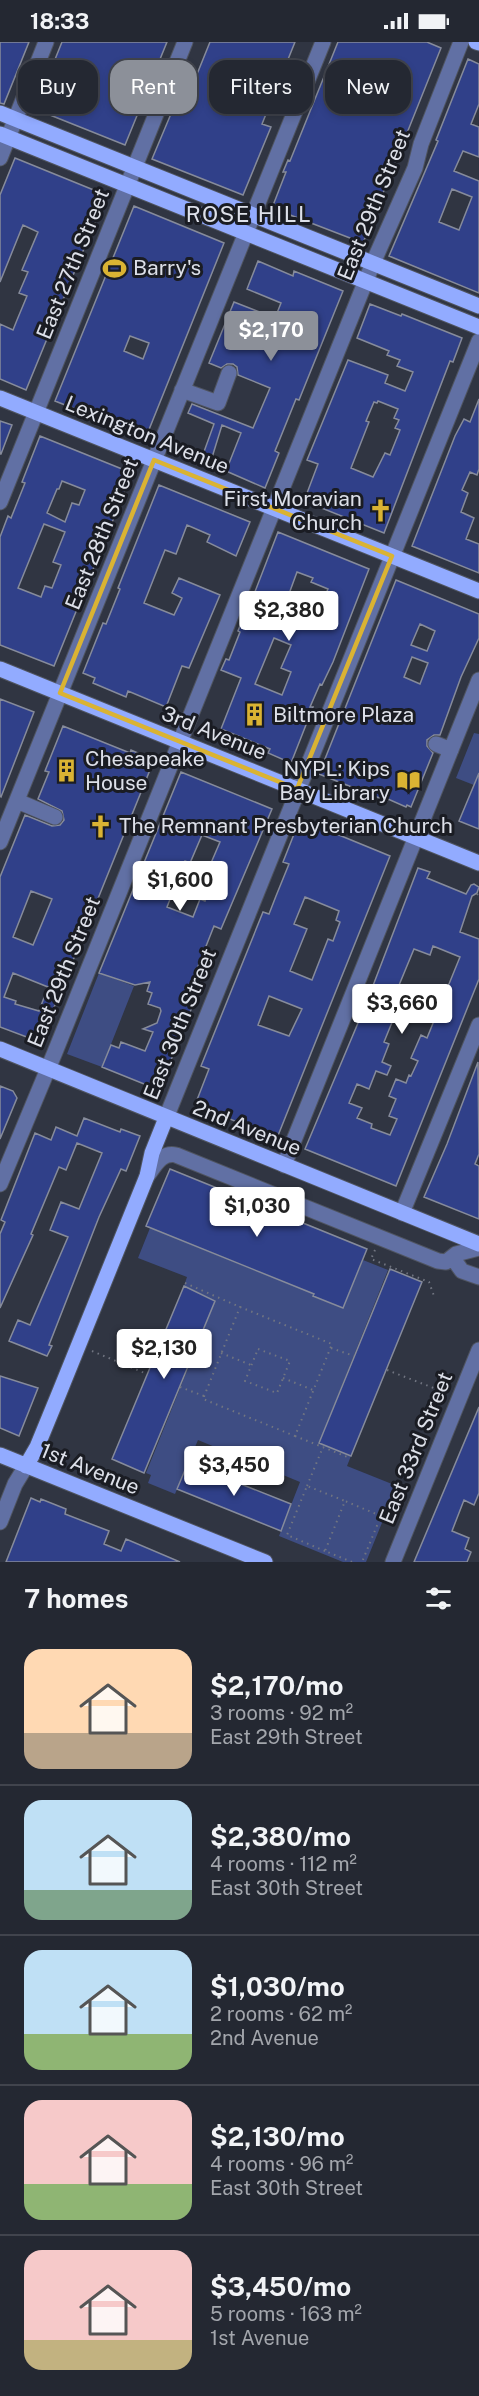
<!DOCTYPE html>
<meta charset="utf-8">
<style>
body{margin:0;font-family:"Public Sans",sans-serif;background:#2c303a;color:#f1f3f6;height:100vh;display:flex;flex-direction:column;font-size:22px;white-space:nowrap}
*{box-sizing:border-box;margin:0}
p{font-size:20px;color:#a3a6ac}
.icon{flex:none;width:33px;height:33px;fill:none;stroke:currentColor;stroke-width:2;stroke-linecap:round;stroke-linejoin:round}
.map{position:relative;height:1520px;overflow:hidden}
.details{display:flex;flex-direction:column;background:#242832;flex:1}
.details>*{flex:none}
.top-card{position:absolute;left:18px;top:18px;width:444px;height:54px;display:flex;gap:12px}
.price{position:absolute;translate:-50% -51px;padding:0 14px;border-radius:6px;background:#fff;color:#222;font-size:20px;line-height:39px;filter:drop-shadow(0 2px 3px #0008)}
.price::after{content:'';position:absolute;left:50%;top:36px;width:18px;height:14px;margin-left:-9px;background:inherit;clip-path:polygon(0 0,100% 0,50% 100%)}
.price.active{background:#8c9099;color:#fff}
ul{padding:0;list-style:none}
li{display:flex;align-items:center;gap:18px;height:150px;padding:0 24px}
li+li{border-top:2px solid #41444d}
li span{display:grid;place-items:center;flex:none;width:168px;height:120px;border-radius:18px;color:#555}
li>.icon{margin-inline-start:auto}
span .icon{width:72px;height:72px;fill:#fffc;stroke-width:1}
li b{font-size:26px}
h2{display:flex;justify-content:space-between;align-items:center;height:72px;padding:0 24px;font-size:26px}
.tag{padding:0 21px;border-radius:18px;background:#242832;box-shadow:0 3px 9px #0003,0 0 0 2px #41444d;font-size:21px;line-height:54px}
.tag.active{background:#8c9099;color:#fff}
.status{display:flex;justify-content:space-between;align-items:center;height:42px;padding:0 30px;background:#242832;direction:ltr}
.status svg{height:16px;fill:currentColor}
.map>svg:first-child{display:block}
.green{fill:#3e4d83}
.building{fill:#304089;stroke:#868b9b;stroke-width:1.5;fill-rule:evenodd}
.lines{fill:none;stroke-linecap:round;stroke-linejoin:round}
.minor-casing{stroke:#4f5460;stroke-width:17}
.major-casing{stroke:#4f5460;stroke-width:17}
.path{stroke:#717581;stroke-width:2;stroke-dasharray:1.5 4.5;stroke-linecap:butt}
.minor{stroke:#6170a4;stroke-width:15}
.major{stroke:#92abff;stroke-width:15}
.marked{fill:none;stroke:#dab333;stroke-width:4.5;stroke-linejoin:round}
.labels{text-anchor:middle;stroke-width:6;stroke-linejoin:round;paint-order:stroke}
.street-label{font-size:21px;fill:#dde0e9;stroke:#1a1c23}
.poi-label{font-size:21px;fill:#dde0e9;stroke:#1a1c23;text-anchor:start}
.neighbourhood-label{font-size:22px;letter-spacing:1.5px;fill:#dde0e9;stroke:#1a1c23}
</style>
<div class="status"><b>18:33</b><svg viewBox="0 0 49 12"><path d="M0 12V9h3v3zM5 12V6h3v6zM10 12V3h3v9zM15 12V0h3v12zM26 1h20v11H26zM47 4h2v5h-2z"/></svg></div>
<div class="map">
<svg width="479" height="1520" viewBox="0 0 479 1520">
<rect width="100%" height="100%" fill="#303542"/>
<path class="green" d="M474,691l5,1v53l-23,-9z
M99,931l35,13 -32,81 -35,-13z
M150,1186l164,66v3l29,11 20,-48 25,10 -69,173 32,13 -4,10 50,20 -31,76h-23l-64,-26 21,-54 -102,-42 -23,54 -27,-11 3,-8 -5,-2 69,-172 -31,-15 3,-9 -49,-19z"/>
<path class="building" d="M0,0h29l-25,62 -4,-1z
M62,0h105l-42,103 -90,-36z
M210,0h85l-33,82 9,3 -28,68 -91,-36 29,-69 8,4z
M338,0h89l14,6 -78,195 -91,-35 14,-36h-3l5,-12 2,1z
M468,17l11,5v40l-8,20 8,3v30l-16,-6 -9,20 25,10v112l-90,-37 49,-115 -2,-1zM452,147l20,8 -13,33 -20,-8z
M15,116l91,37 -80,195 -26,-11v-55l13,6 4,-10 10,-24 -8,-3 9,-21 -6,-2 16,-38 -15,-7 -23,57v-87z
M134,164l90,37 -78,194 -91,-36zM130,294l19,7 -6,16 -19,-8z
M258,219l35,15 1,-5 49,20 -44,109 -3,-1 -21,52 4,2 -14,35 -39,-17 15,-38 -19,-8 -12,39 -9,-4 13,-36 -26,-11 4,-9 61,24 17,-40 -32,-13 -1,-8 -4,-3h-6l-6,4 -12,-5 25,-61 41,16 6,-15 -34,-14z
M370,262l31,12 1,-2 60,24 -9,24 -3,-1 -66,172 -80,-32 14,-37 -11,-4 41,-100 40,15 -3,8 20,8 8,-19 -16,-6 3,-6 -13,-5 2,-4 -32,-13zM378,359l20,8 -4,9 5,2 -4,8 5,2 -10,25 -5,-2 -12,24 -22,-9 18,-46 -3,-1 8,-19 3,1z
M479,357v70l-2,6 -7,-3 -8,18 6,3 -7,19 13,6 -8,21 13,5v29l-67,-27 43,-110 9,-17 6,3z
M0,379l12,4 -11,29h-1z
M40,394l92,37 -78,193 -54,-21v-108l8,-21 3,2 14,-35 -3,-1zM62,439l23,9 -6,15 -7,-2 -7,19 -18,-9 10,-24h2zM44,482l21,8 -12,30 8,3 -9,23 -7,-2 -4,11 -23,-9z
M159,443l91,37 -14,34 -29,-14 3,-7 -23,-10 -11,29 -11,-4 -21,53 30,12 8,-17 -10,-5 7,-15 41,17 -31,73 -7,-2 -16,41 -38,-16 -2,6 -33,-14 2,-5 -12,-5 20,-50 3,1 14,-35 -2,-1z
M278,490l91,37 -36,93 -11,23 -2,-1 -10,23h3l-22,56 -23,-10 2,-4 -49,-20 20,-51 -20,-8 5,-11 3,1 11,-28 -2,-1 12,-30 1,1zM297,530l16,6 -2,4 17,7 -16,38 -17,-6 5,-13 -14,-6zM274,596l17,7 -10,23 10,4 -9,23 -27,-11z
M396,538l83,34v24l-18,39 -21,58h-6l-7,5v6l6,7 -22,54 -4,-2 -1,2 -18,-8 -1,2 -68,-27zM420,582l15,7 -8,20 -16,-6zM412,615l16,6 -8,21 -16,-7z
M0,657l34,13 -33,85 -1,-1z
M63,684l67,27 1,-3 23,10 -114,282 -40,-15v-150l25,-62 27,11 8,-1 4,-5 -2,-9 -24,-12 11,-27 -4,-1zM31,849l21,8 -19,46 -20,-8zM13,931l35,14 -9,24 -24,-7 1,-3 -12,-4z
M181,730l91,37 -51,120 -7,-3 -21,53 7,3 -2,10 -39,98 -57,-23 9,-22 8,3 2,-6 24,9 8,-19 -10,-3 14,-6 4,-12 -1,-3 -12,-4 4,-11 -5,-2 3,-9 -15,3 -36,-12zM202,793l18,7 -9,21 8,3 -14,35 -5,-2 -7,18 -26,-10 18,-46 5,2z
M479,731v56l-20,-8z
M300,777l90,37 -113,282 -82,-33 14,-36 -8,-3 62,-154 6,2 7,-18 13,-32 -6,-2zM305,855l34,14 -3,9 4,2 -7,19 -5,-2 -16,41 -22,-9 17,-42 -13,-5zM269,954l33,13 -13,27 -31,-11z
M418,826l12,4 -3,6 39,16 5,-9 3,-1 5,3 -2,6 -5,3 -12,36 19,7v40l-83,207 -91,-37 61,-145zM433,904l27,11 -33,81 -6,-3 -10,23 7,3 -7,15 -2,-1 -3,8 -10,-4 -7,17 7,3 -7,17 8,3 -7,16 -19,-7 1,-4 -15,-6 5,-10 -13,-5 8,-19 12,5 7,-18 11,4 4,-9 -9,-4 7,-18 -5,-2 11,-27 14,6 7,-15 -21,-8 2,-8 17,-41 16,6z
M478,1020l1,92 -4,10 4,2v53l-55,-22 23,-53z
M0,1044l13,5 4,7 -17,41z
M84,1076l36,14 1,-3 19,7 -14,35 -5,-2 -22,48 -50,128 3,1 -5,10 -38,-15 9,-21 12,5 38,-88 -18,-7 11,-28 18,7 23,-56 -25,-10 -11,27 -7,-3 -28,67 2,1 -33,73v-74l5,-12 -4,-2 34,-87 16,7 5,-13 21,9z
M170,1127l197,80 -24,59 -30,-12 1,-2 -168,-68z
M390,1227l32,13 -71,174 -32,-13z
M184,1244l31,15 -71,172 -32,-14z
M0,1334l38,12 -19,48 -19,-8z
M479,1365v86l-5,12 -10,-5 -12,31 17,7 -4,11 6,3 -4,10h-53z
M188,1421l103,41 -10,27 -104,-42z
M31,1456l9,4 1,-3 25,10 -1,5 44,17 -5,13 17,7 5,-12 54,23h-174z"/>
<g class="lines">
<defs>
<path id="minor" d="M0,116l46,-116
M182,348l36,13 11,-30
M0,460l185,-460
M436,702l15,6
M17,759l38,16
M0,800l323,-800
M166,1076l313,-777
M284,1123l195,-485
M147,1134c8,-10 14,-24 29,-21l262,106 8,1 10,-8 23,-6
M0,1142l55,-132 318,-789 42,-95 6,-24 40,-102
M402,1171l77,-188
M457,1222l5,7 17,6
M0,1480l15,-38 11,-18
M393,1520l86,-212"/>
<path id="major" d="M476,0l3,1
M0,71l479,193
M0,92l479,193
M0,356l479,193
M0,627l479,194
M0,1007l479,195
M0,1413l265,107
M26,1424l11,-19 23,-56 87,-215 5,-23 14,-35"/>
</defs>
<use href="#minor" class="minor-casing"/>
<use href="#major" class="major-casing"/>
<path class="path" d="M477,853l2,-4
M375,1208l-4,9 58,23 5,14
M185,1241l55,24
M240,1265l92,37 -37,92 -92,-37z
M331,1306l23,8
M258,1307l32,12 -13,32 -32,-12z
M92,1309l55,23
M221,1311l30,12
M387,1328l57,22
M283,1336l30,12
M180,1345l24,9
M295,1394l55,22
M307,1444l16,-39
M325,1509l-38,-16 20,-49 38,15
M352,1520l-27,-11 20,-50 36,15 -19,46"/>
<use href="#minor" class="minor"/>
<use href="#major" class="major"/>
</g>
<path class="marked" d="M154,418l238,96 -95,233 -237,-96z"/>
<defs>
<symbol id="stadium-bare" viewBox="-9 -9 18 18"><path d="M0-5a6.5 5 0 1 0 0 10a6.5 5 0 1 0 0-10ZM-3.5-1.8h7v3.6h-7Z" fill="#dab333" stroke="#1a1c23" stroke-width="2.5" paint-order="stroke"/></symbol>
<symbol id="church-bare" viewBox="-9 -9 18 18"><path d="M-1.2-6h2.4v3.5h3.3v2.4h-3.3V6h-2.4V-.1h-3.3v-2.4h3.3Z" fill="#dab333" stroke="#1a1c23" stroke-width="2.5" paint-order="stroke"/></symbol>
<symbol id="building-bare" viewBox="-9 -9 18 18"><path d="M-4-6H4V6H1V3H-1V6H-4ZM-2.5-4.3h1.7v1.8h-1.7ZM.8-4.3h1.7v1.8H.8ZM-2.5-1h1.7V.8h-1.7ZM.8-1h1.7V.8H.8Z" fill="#dab333" stroke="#1a1c23" stroke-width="2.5" paint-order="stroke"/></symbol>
<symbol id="library-bare" viewBox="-9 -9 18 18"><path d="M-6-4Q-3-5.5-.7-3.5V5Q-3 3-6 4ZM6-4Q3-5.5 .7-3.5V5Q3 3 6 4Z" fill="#dab333" stroke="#1a1c23" stroke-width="2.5" paint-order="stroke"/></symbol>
</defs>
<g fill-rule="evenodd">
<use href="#stadium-bare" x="98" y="210" width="33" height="33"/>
<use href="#church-bare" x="364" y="452" width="33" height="33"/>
<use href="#building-bare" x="238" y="656" width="33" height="33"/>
<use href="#building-bare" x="50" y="712" width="33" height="33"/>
<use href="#library-bare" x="392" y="722" width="33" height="33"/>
<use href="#church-bare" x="84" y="768" width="33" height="33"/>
</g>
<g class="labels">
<g class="street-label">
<text transform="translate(374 163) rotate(-68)" y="7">East 29th Street</text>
<text transform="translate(73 222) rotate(-68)" y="7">East 27th Street</text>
<text transform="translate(147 393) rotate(22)" y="7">Lexington Avenue</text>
<text transform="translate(102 492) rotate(-68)" y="7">East 28th Street</text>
<text transform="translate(214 691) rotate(22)" y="7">3rd Avenue</text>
<text transform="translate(64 930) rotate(-68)" y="7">East 29th Street</text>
<text transform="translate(180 982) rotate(-68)" y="7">East 30th Street</text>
<text transform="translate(247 1086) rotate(22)" y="7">2nd Avenue</text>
<text transform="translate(416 1406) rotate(-68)" y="7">East 33rd Street</text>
<text transform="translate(90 1427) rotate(22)" y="7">1st Avenue</text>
</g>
<g class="poi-label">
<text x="133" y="233">Barry's</text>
<text x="362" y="464" text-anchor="end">First Moravian<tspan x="362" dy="24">Church</tspan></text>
<text x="273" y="680">Biltmore Plaza</text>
<text x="85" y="724">Chesapeake<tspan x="85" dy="24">House</tspan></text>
<text x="390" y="734" text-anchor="end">NYPL: Kips<tspan x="390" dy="24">Bay Library</tspan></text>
<text x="119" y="791">The Remnant Presbyterian Church</text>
</g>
<g class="neighbourhood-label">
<text x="249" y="180">ROSE HILL</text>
</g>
</g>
</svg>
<b class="price active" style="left:271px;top:320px">$2,170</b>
<b class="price" style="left:289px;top:600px">$2,380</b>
<b class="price" style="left:180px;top:870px">$1,600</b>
<b class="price" style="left:402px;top:993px">$3,660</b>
<b class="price" style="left:257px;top:1196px">$1,030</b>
<b class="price" style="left:164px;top:1338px">$2,130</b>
<b class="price" style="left:234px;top:1455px">$3,450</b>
<div class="top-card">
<a class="tag">Buy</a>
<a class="tag active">Rent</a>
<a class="tag">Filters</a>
<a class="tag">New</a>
</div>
</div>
<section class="details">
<h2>7 homes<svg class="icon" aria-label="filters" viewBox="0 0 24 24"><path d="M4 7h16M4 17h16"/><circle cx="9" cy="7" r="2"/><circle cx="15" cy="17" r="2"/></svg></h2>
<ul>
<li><span style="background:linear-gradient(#ffd9b3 70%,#b9a48a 0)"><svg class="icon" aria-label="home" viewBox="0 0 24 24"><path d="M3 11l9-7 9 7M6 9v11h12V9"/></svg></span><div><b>$2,170/mo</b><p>3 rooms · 92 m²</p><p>East 29th Street</p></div></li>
<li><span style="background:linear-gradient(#bfe0f5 75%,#7fa58c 0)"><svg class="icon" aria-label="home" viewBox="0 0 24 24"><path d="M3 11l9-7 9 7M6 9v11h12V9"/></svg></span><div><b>$2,380/mo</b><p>4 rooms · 112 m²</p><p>East 30th Street</p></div></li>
<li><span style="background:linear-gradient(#bfe0f5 70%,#8fb573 0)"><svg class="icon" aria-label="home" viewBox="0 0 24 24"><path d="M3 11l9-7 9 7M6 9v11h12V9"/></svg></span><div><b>$1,030/mo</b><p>2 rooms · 62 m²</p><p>2nd Avenue</p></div></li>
<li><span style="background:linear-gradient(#f6c9c9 70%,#8fb573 0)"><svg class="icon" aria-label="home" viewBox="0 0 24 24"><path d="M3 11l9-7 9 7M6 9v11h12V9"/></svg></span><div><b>$2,130/mo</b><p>4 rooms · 96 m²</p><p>East 30th Street</p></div></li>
<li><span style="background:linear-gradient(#f6c9c9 75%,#c2b280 0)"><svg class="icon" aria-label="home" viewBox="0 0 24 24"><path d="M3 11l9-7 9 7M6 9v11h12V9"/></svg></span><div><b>$3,450/mo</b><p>5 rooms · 163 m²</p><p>1st Avenue</p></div></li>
</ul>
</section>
